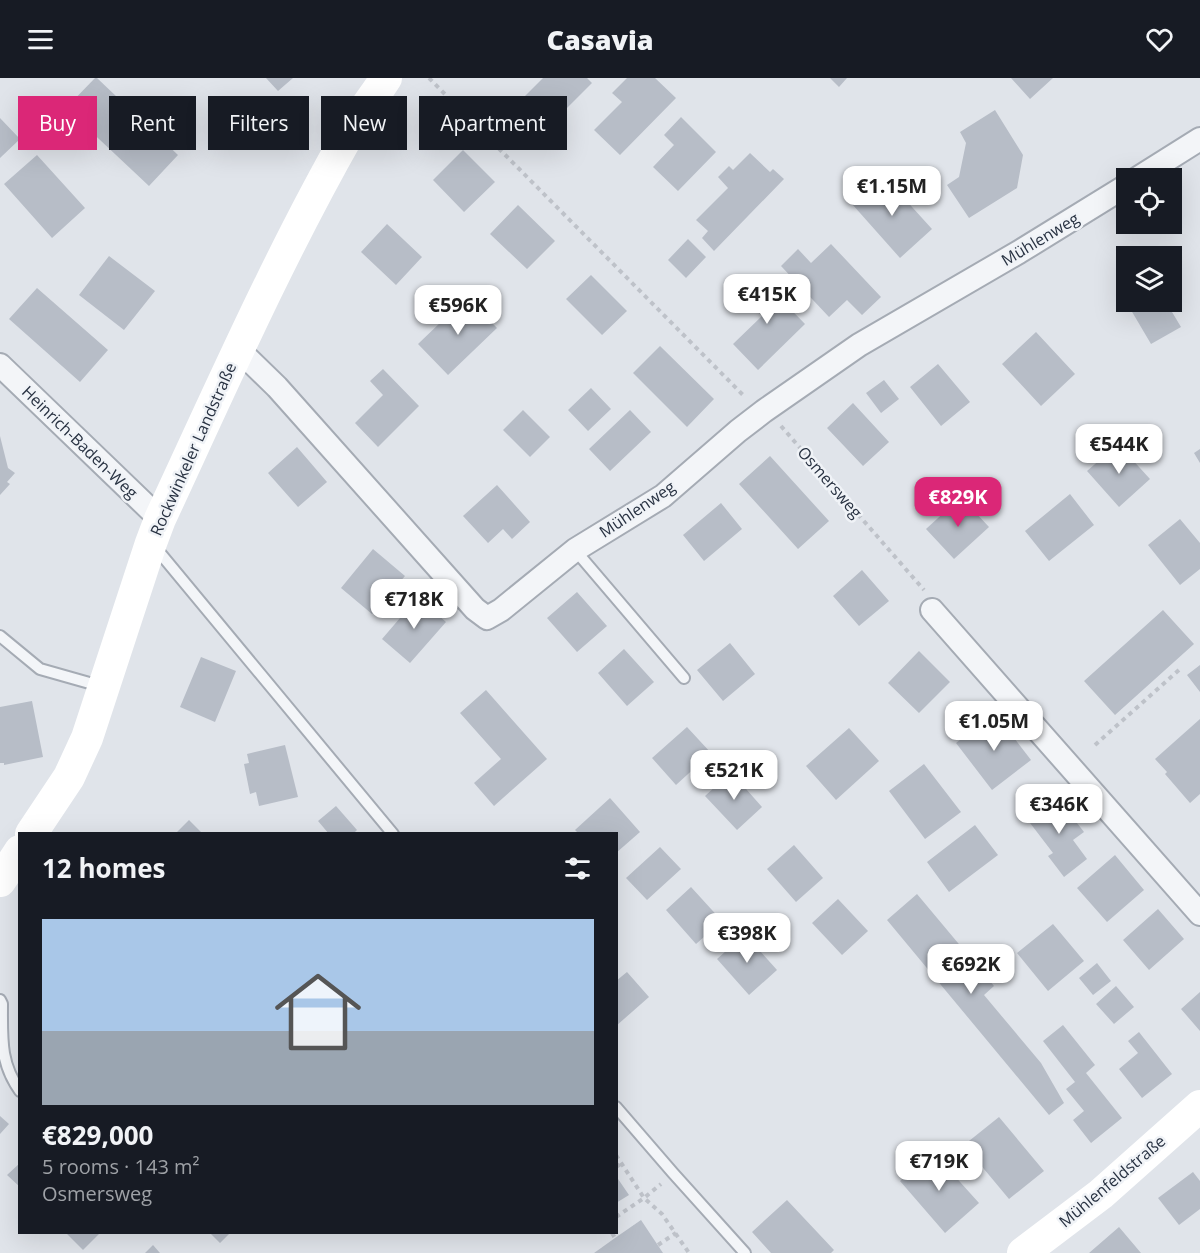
<!DOCTYPE html>
<meta charset="utf-8">
<style>
body{margin:0;font-family:"Open Sans",sans-serif;background:#242831;color:#f1f3f6;height:100vh;display:flex;flex-direction:column;font-size:22px;white-space:nowrap}
*{box-sizing:border-box;margin:0}
p{font-size:20px;color:#9ea1a6}
.icon{flex:none;width:33px;height:33px;fill:none;stroke:currentColor;stroke-width:2;stroke-linecap:round;stroke-linejoin:round}
.map{position:relative;flex:1;overflow:hidden}
.drawer{position:absolute;left:18px;top:754px;width:600px;height:402px;display:flex;flex-direction:column;background:#171b24;border-radius:0px;box-shadow:0 6px 24px #0002}
.drawer>*{flex:none}
.top-card{position:absolute;left:18px;top:18px;width:600px;height:54px;display:flex;gap:12px}
.tools{position:absolute;left:1116px;top:90px;display:grid;gap:12px}
.tools a{display:grid;place-items:center;width:66px;height:66px;border-radius:0px;background:#171b24;box-shadow:0 6px 24px #0002;font-size:30px}
.price{position:absolute;translate:-50% -51px;padding:0 14px;border-radius:12px;background:#fff;color:#222;font-size:20px;line-height:39px;filter:drop-shadow(0 2px 3px #0008)}
.price::after{content:'';position:absolute;left:50%;top:36px;width:18px;height:14px;margin-left:-9px;background:inherit;clip-path:polygon(0 0,100% 0,50% 100%)}
.price.active{background:#db2777;color:#fff}
ul{padding:0;list-style:none}
li{display:grid;align-content:center;gap:12px;height:318px;padding:0 24px}
li span{display:grid;place-items:center;height:186px;border-radius:0px;color:#555}
li>.icon{margin-inline-start:auto}
span .icon{width:108px;height:108px;fill:#fffc;stroke-width:1}
li b{font-size:26px}
h2{display:flex;justify-content:space-between;align-items:center;height:72px;padding:0 24px;font-size:26px}
.tag{padding:0 21px;border-radius:0px;background:#171b24;box-shadow:0 6px 24px #0002;font-size:21px;line-height:54px}
.tag.active{background:#db2777;color:#fff}
header{display:flex;justify-content:space-between;align-items:center;height:78px;padding:0 24px;background:#171b24;font-size:27px;font-weight:800}
.map>svg:first-child{display:block}
.building{fill:#b7bdc7}
.lines{fill:none;stroke-linecap:round;stroke-linejoin:round}
.lane-casing{stroke:#a5abb4;stroke-width:14}
.street-casing{stroke:#a5abb4;stroke-width:26}
.path{stroke:#bec2c9;stroke-width:4;stroke-dasharray:4.5 4.5;stroke-linecap:butt}
.lane{stroke:#f3f5f8;stroke-width:10}
.street{stroke:#f3f5f8;stroke-width:22}
.secondary{stroke:#fff;stroke-width:32}
.labels{text-anchor:middle;stroke-width:5;stroke-linejoin:round;paint-order:stroke}
.street-label{font-size:16px;fill:#283242;stroke:#f0f3f7}
</style>
<header><svg class="icon" aria-label="menu" viewBox="0 0 24 24"><path d="M4 6h16M4 12h16M4 18h16"/></svg>Casavia<svg class="icon" aria-label="heart" viewBox="0 0 24 24"><path d="M12 20l-8-8c-3-5 5-10 8-4 3-6 11-1 8 4z"/></svg></header>
<div class="map">
<svg width="1200" height="1175" viewBox="0 0 1200 1175">
<rect width="100%" height="100%" fill="#e0e4ea"/>
<path class="building" d="M95,0h2l81,77 -29,31 -83,-78z
M266,0h27l-15,13z
M543,0h44l5,5 -41,41 -27,-27z
M627,0h28l21,20 -56,57 -26,-25 28,-28 -10,-9z
M830,0h17l-8,9z
M1011,0h42l-23,21z
M995,32l28,45 -6,33 -48,30 -22,-33 12,-8 7,-34 -6,-11z
M681,39l35,35 -38,39 -25,-24 21,-22 -10,-10z
M0,40l20,21 -20,19z
M463,72l32,32 -31,30 -31,-32z
M750,75l20,19 3,-3 11,10 -70,72 -12,-13 6,-7 -12,-11 32,-32 -10,-11 11,-11 4,4z
M37,77l48,53 -33,30 -48,-54z
M883,97l49,54 -32,29 -48,-54z
M518,127l37,36 -28,28 -37,-35z
M387,146l35,33 -26,28 -35,-33z
M688,161l18,18 -20,21 -18,-18z
M831,166l50,53 -19,18 -15,-15 -18,17 -48,-51 17,-17 13,14z
M109,178l46,35 -31,39 -45,-35z
M591,197l36,36 -25,24 -36,-36z
M758,198l47,48 -47,46 -25,-26 29,-28 -22,-23z
M37,210l71,62 -28,32 -71,-63z
M467,219l30,31 -49,47 -30,-31z
M1135,224h31l15,25 -30,17 -23,-39z
M1036,254l39,42 -34,32 -39,-42z
M660,268l54,53 -27,28 -54,-54z
M938,286l32,38 -29,24 -31,-39z
M383,291l36,37 -41,41 -23,-24 28,-28 -13,-14z
M884,302l15,19 -18,14 -15,-20z
M591,310l20,21 -23,22 -20,-21z
M853,325l36,39 -26,24 -36,-38z
M523,332l27,27 -20,20 -27,-27z
M630,332l21,22 -41,39 -21,-22z
M0,358l8,32 7,5 -8,9 3,2 -10,11z
M1118,366l32,35 -31,28 -32,-36z
M297,369l30,35 -29,25 -30,-34z
M1200,371v14l-6,-10z
M770,378l59,65 -31,28 -59,-65z
M497,407l33,37 -18,17 -9,-10 -15,14 -25,-27z
M1070,416l24,31 -45,36 -24,-30z
M961,419l28,30 -35,32 -28,-30z
M721,425l21,26 -38,32 -21,-26z
M1180,441l20,24v26l-20,16 -32,-40z
M373,471l32,27 -33,38 -31,-26z
M862,492l27,31 -30,25 -26,-30z
M577,514l30,34 -30,26 -30,-34z
M418,519l28,25 -36,41 -28,-24z
M1163,532l31,34 -79,71 -31,-34z
M730,565l25,31 -32,27 -26,-31z
M624,571l30,33 -27,24 -29,-33z
M919,573l31,31 -31,31 -31,-30z
M201,579l35,14 -21,51 -35,-15z
M1200,587v27l-13,-17z
M486,612l61,69 -53,47 -20,-23 27,-24 -41,-46z
M32,623l11,56 -39,8v-2h-4v-56z
M995,635l36,47 -39,30 -36,-47z
M1200,641v75l-10,9 -25,-29 2,-2 -12,-13z
M687,649l24,26 -35,32 -24,-27z
M849,650l30,33 -43,39 -30,-34z
M285,667l13,52 -39,9 -3,-14 -6,2 -6,-30 5,-1 -2,-9z
M924,686l37,48 -36,27 -36,-48z
M731,694l31,35 -25,23 -32,-34z
M1056,718l28,36 -11,8 14,19 -23,18 -16,-21 5,-3 -26,-34z
M610,720l30,34 -24,21v-19h-37l-4,-4z
M336,728l21,24 -2,2 1,2h-27l-11,-13z
M189,742l14,14h-28z
M975,747l23,30 -49,37 -22,-30z
M794,767l29,33 -27,24 -29,-33z
M660,769l21,22 -34,31 -21,-22z
M1115,777l29,35 -37,32 -30,-34z
M691,809l31,34 -26,23 -30,-34z
M917,816l77,92 -10,9 57,68 23,40 -15,12 -162,-195z
M838,821l30,32 -26,24 -30,-32z
M1158,831l26,30 -35,31 -26,-30z
M1053,846l31,37 -36,30 -31,-38z
M745,856l32,36 -28,25 -32,-36z
M1097,885l14,18 -18,14 -14,-17z
M627,894l22,25 -33,29v-45z
M1116,908l18,21 -20,17 -18,-20z
M1200,914v39l-19,-22z
M1063,947l32,40 -9,8 36,45 -31,25 -18,-23 11,-9 -18,-22 9,-7 -32,-41z
M1139,954l33,42 -30,24 -23,-29 19,-16 -10,-12z
M0,1038l9,8 -9,10z
M999,1039l45,54 -35,28 -45,-54z
M933,1074l46,51 -34,30 -45,-52z
M20,1085v24l-13,-12z
M1193,1094l7,9v28l-21,16 -21,-27z
M616,1098l13,19 -13,8z
M787,1122l47,50 -3,3h-60l-19,-21z
M641,1142l22,33h-69l21,-15z
M1119,1149l22,26h-52z
M66,1155h34l-17,17z
M210,1155h20l-10,10z
M153,1167l7,8h-15z"/>
<g class="lines">
<defs>
<path id="lane" d="M155,469l238,287
M575,472l109,128
M0,558l40,33 60,17
M0,922l2,4c0,35 -2,59 18,87
M616,1029l57,66 72,80"/>
<path id="street" d="M1138,100l62,-39
M238,271l39,38 198,222 12,9 14,-8 74,-60 88,-54 75,-65 26,-20 95,-66 160,-93 107,-66
M0,287l160,154
M932,532l268,304"/>
</defs>
<use href="#lane" class="lane-casing"/>
<use href="#street" class="street-casing"/>
<path class="path" d="M429,0l316,319
M781,348l143,164
M1095,667l84,-75
M616,1077l28,43 18,16 27,39
M616,1089l6,-4
M616,1139l28,-19 17,-14
M612,1155l3,5
M658,1167l18,-12"/>
<use href="#lane" class="lane"/>
<use href="#street" class="street"/>
<path class="secondary" d="M31,756l38,-57 18,-39 64,-195 9,-24c60,-129 118,-261 188,-384 11,-20 26,-38 38,-57
M0,803l20,-30
M1023,1175l78,-59 99,-88"/>
</g>
<g class="labels">
<g class="street-label">
<text transform="translate(1040 161) rotate(-31)" y="6">Mühlenweg</text>
<text transform="translate(80 364) rotate(44)" y="6">Heinrich-Baden-Weg</text>
<text transform="translate(193 371) rotate(-66)" y="6">Rockwinkeler Landstraße</text>
<text transform="translate(830 404) rotate(49)" y="6">Osmersweg</text>
<text transform="translate(637 431) rotate(-34)" y="6">Mühlenweg</text>
<text transform="translate(1112 1103) rotate(-40)" y="6">Mühlenfeldstraße</text>
</g>
</g>
</svg>
<div class="tools">
<a><svg class="icon" aria-label="locate" viewBox="0 0 24 24"><circle cx="12" cy="12" r="6"/><path d="M12 2v4M12 18v4M2 12h4M18 12h4"/></svg></a>
<a><svg class="icon" aria-label="layers" viewBox="0 0 24 24"><path d="M12 4l9 5-9 5-9-5zM3 14l9 5 9-5"/></svg></a>
</div>
<b class="price" style="left:892px;top:139px">€1.15M</b>
<b class="price" style="left:767px;top:247px">€415K</b>
<b class="price" style="left:458px;top:258px">€596K</b>
<b class="price" style="left:1119px;top:397px">€544K</b>
<b class="price active" style="left:958px;top:450px">€829K</b>
<b class="price" style="left:414px;top:552px">€718K</b>
<b class="price" style="left:994px;top:674px">€1.05M</b>
<b class="price" style="left:734px;top:723px">€521K</b>
<b class="price" style="left:1059px;top:757px">€346K</b>
<b class="price" style="left:747px;top:886px">€398K</b>
<b class="price" style="left:971px;top:917px">€692K</b>
<b class="price" style="left:939px;top:1114px">€719K</b>
<div class="top-card">
<a class="tag active">Buy</a>
<a class="tag">Rent</a>
<a class="tag">Filters</a>
<a class="tag">New</a>
<a class="tag">Apartment</a>
</div>
<section class="drawer">
<h2>12 homes<svg class="icon" aria-label="filters" viewBox="0 0 24 24"><path d="M4 7h16M4 17h16"/><circle cx="9" cy="7" r="2"/><circle cx="15" cy="17" r="2"/></svg></h2>
<ul>
<li><span style="background:linear-gradient(#a9c7e8 60%,#9aa5b1 0)"><svg class="icon" aria-label="home" viewBox="0 0 24 24"><path d="M3 11l9-7 9 7M6 9v11h12V9"/></svg></span><div><b>€829,000</b><p>5 rooms · 143 m²</p><p>Osmersweg</p></div></li>
</ul>
</section>
</div>
